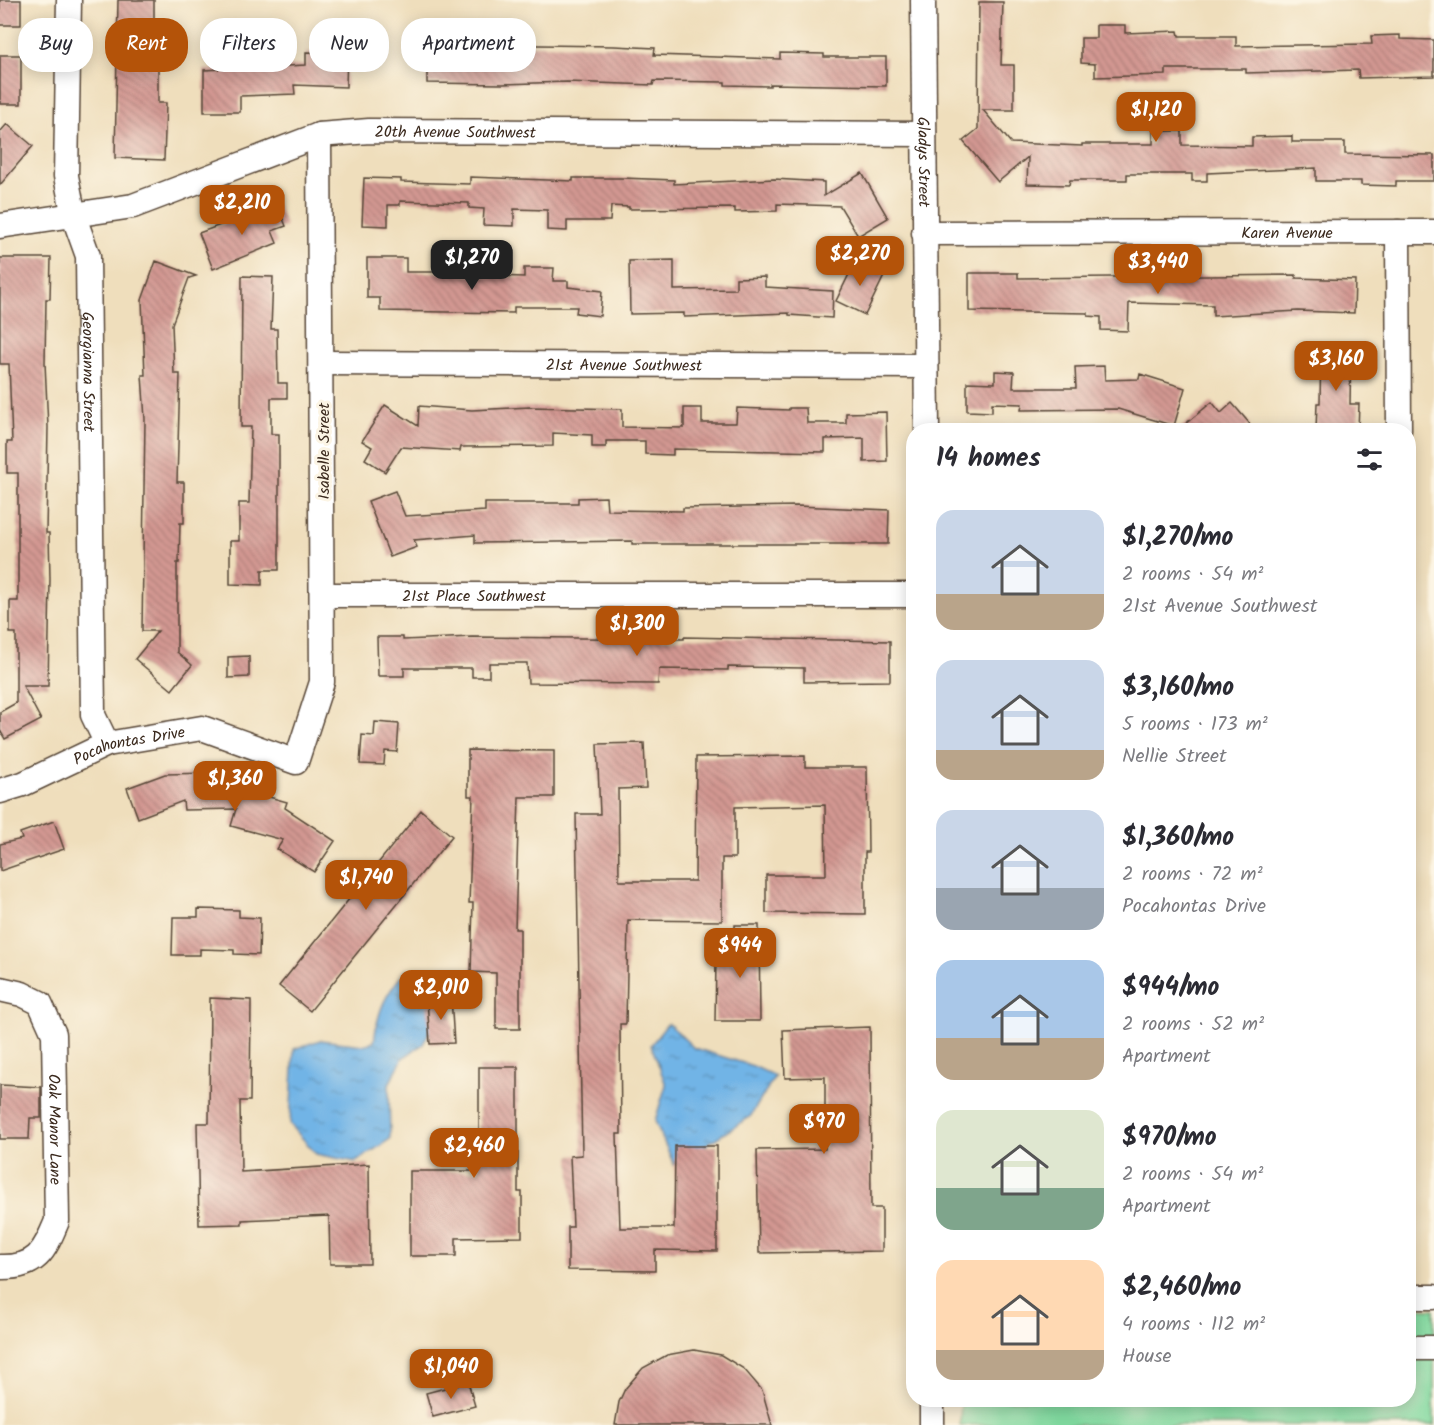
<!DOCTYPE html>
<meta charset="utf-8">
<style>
body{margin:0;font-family:Kalam,sans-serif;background:#f7f7f7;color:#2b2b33;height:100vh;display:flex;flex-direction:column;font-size:22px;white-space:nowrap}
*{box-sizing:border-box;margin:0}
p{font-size:20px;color:#7c7c81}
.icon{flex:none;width:33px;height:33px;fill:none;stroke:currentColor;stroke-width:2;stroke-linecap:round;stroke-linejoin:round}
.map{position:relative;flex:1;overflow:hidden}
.sheet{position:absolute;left:906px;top:423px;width:510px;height:984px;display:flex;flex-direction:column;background:#fff;border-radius:24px;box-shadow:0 3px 15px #0003}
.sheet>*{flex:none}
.hud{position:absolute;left:18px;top:18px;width:570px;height:54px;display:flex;gap:12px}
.price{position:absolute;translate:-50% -51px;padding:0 14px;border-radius:12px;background:#b45309;color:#fff;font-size:20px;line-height:39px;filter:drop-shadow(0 2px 3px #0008)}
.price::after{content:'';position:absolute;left:50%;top:36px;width:18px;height:14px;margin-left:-9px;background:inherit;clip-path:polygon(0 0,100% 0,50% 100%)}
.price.on{background:#222;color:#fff}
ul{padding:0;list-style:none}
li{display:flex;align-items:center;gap:18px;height:150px;padding:0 30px}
li span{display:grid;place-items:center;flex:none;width:168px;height:120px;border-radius:18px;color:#555}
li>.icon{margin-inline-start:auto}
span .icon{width:72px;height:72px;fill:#fffc;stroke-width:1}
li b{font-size:26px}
h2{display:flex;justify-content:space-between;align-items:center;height:72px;padding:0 30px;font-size:26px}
.tag{padding:0 21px;border-radius:24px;background:#fff;box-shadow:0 3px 15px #0003;font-size:21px;line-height:54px}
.tag.on{background:#b45309;color:#fff}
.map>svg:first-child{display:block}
.green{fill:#7fd89e;stroke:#5d815e;stroke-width:1.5}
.water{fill:url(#water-ripples);stroke:#566f82;stroke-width:1.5}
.building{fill:url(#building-back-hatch)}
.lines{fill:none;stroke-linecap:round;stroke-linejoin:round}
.minor-casing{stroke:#564536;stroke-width:27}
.minor{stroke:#fff;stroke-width:24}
.labels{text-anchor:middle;stroke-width:6;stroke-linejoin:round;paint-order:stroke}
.street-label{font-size:16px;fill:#3b2a1e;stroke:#fcf5e5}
</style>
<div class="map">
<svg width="1434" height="1425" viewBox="0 0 1434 1425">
<defs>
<pattern id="water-ripples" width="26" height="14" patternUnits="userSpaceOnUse" patternTransform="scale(1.5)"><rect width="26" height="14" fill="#71b4e6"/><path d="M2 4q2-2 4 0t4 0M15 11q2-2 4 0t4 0" fill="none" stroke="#5e93ba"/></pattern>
<pattern id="building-back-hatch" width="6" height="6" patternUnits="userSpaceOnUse" patternTransform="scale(1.5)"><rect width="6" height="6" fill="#d39892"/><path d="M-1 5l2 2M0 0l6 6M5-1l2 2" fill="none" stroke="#ac7c77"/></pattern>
</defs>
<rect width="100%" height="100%" fill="#fcf5e5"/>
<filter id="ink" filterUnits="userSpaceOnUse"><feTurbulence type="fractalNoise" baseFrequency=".0167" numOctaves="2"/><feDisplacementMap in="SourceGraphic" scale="12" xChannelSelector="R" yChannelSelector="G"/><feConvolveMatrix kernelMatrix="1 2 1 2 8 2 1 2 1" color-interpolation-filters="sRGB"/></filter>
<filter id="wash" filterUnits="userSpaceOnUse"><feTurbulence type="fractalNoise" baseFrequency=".008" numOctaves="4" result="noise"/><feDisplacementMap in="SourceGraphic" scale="24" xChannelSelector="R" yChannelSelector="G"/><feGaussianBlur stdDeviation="1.35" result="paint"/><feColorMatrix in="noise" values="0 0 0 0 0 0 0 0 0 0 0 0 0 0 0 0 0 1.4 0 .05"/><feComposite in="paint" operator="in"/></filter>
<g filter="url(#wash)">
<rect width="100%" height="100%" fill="#efdebc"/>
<path class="green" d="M1409,1308l25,1v116h-474l1,-25h447z"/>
<path class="water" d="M407,970l26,8 4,38 -14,28 -20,14 -14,26 1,55 -34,23 -40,-8 -26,-30 4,-75 26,-9 43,5 11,-3c4,-32 11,-49 33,-72z
M668,1023l26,25 59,18 22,10 -25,41 -76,48 -19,-44 11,-36 -15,-40z"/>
<g id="blocks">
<path class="building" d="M0,0h21v25h-21z
M118,0h36v66h4v37h8l-2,57 -49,-2z
M979,2h24l-2,63h13v45h-31l28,33 71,3v-2h71v-13h29v14l70,1v-9l40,-1v6h53v12l89,1v26h-38v5l-35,-1v-4h-45v-13l-109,5v8h-15v-7h-65v6h-57l-1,5 -42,-1 1,-27 -30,25 -35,-41 15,-12z
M1096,25h29v8l53,-2 1,5h57v10l136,-2 -1,-8 29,-1v4l34,1v36l-75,2 -1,-8 -112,3v-4h-80v6l-71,2v-13l-14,-1v-25h15z
M462,44l152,2 41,2 -1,7 126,4v-6l44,1v3h62v29l-116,-2v2l-45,-1v-3l-71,-1 -1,4 -86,-3 -64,2 -76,-1v-27h34z
M306,52l41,1 -1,34 -52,-2 1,9 -55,2v16h-36v-42l102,-5z
M0,55h21v49h-21z
M7,124l26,22 -33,39v-53z
M862,173l26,45 -30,18 -18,-30 -63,-2v7l-42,1v-4l-106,1v-2l-18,-1 -1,15h-43v10l-20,-1v-20l-33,-1v17l-31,-1 1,-16 -15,-1v-5l-69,-2v4h-12v21l-26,-1 2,-47 37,1v3l69,2v-7l103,4v-3h49l52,2v4l100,-5 50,3v14z
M277,204l9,22 -14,5 5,12 -64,26 -14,-36z
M0,258h51l-1,41h-4l-1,64 3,64 -2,106h3l1,46 -2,107h-25l18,34 -36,19 -5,-9v-18l16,-9v-70h-6v-32h8v-128h-11v-31h5l-3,-78h-9z
M367,258h39v14h57v3l61,2v-9h30l-1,13h15v6l34,4 -2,25 -24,-3 1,-6h-63v6l-134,-2v-13h-13z
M674,260v30l62,-1v-11l29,-1v10l68,4 -1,27 -43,-3v-2l-105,4v-4l-54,1 -1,-53z
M856,260l29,14 -20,41 -29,-14z
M156,261l40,15 -7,2 -17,46 2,50h6l-3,108h7v41h-4l-1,40h-2v89l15,13 -20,25 -37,-31 23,-28h-16l3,-212 -3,-44h3l-3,-75z
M969,273h49v5l278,-3v3l59,2 -1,33 -56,-2 -85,5v-11l-84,-2 -1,28 -27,-1v-13l-13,-1v-3l-119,-2z
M242,276l31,1 -2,52h6l1,54h9v15h-16v36h8v136h-17v15l-32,-1v-43h9v-38h10l2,-76h-10z
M1321,348h30l-1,56h9l-1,26h-42l1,-27h3z
M1104,366l1,14 34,-1 1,-5 45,14 -11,38 -56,-17 -97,1 1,-6 -30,-1v9l-25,-1v-29l28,1v-12l19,1 -1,16h63l-1,-21z
M1212,402l9,11 11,-10 18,21 -8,6h-64z
M385,405l33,21 1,-20 53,4 58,-3 92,2v18l62,1v-20h18v15h34l1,-15 52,2v-2h17l1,15h39v-10l40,-1 1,49 -23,1v-24l-39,1v13l-152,-3v6l-28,-1v-13h-39v6h-14v-12l-39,-2v13l-92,1 -1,4 -59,-4 -16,25 -20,-13 7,-12 -10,-6z
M395,491l10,25 80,-5v-8h93v-5l28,-1 1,13 76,1v-3l114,-2 92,4 -1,34h-256v-3l-157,2v-8l-61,5 3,7 -27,10 -22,-56z
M377,637h26v3l69,-3 212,2v-2l206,4v40l-86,1v-14l-76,-1v3l-69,-1 -1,15 -130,-1 -1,-20h-38v14h-17v-9h-68v8h-26z
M249,656v21l-21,1v-21z
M375,722l24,2 -2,28 -12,-1 -1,14 -24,-1 2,-29 12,1z
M644,743l2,45 -28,1 1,92h76l1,-124 109,-1v11h62l1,85h-3v62l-99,-1v-38h60l-1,-70 -90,2v51h-13v63l-94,-1 -2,104h-6l1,110h-4l3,94h54l1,-82h42v105l-62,-1v21l-87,-1v-43h5l-3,-71 12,-1 -6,-341h24l-3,-70z
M468,750l86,1v46h-35l-4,132h5v100h-24v-56l-25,-1 2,-69h-4l4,-107h-5z
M212,773v12h15l60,17 -2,6 50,33 -21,31 -37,-23 6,-9 -52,-14 5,-17 -52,1 -1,-9 -45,17 -11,-30 38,-14z
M421,810l31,26 -142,175 -31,-25z
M54,821l10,28 -64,22v-27l22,-5 -2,-6z
M198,909l41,1v7l21,1 -1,37 -25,-1v-4l-34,-1v6h-28l1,-38h25z
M735,925h24l1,96h-45l1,-59h19z
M451,997l3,46 -24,1 -3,-45z
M210,998l41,2 -1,101h-10l1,71 128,-8 1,100h-40l-1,-48 -87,4v4l-43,1 -2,-102h12z
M870,1027l1,181h11v43l-123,2 -2,-103 68,-1v-72l-40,1 -2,-48z
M479,1067h39v125h4v45l-66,1v18h-46v-85h69z
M0,1085l41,2v31h-11l-1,21h-29z
M694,1350l27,5 23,14 18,21 10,35h-157l4,-23 6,-13 18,-21 24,-13z
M468,1382l7,24 -42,11 -7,-24z"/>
</g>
</g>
<g filter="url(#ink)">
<use href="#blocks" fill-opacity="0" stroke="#564536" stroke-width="1.5"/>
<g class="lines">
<defs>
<g id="minor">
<path id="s1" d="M69,0l-3,176 8,41 14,39 5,459 14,29"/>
<path id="s2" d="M923,0l4,430"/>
<path id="s3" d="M0,226l133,-20 186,-71 50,-4 555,3"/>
<path d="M1398,232l1,198"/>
<path id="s4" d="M924,233l510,-1"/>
<path id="s5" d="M322,363l603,3"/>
<path id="s6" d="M324,595h590"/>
<path id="s7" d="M0,791l23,-7 84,-40 95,-16 94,34 26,-80 -3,-547"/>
<path id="s8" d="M0,989l22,5 18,9 14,31 3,187c-13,31 -20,47 -57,46"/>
<path d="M1408,1297h26"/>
<path d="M1408,1348h26"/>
<path d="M932,1400v25"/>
</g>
</defs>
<use href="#minor" class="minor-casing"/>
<use href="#minor" class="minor"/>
</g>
</g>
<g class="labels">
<g class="street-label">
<text dy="6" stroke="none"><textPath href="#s3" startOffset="470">20th Avenue Southwest</textPath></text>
<text dy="6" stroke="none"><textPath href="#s2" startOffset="162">Gladys Street</textPath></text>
<text dy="6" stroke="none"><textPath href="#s4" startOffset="363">Karen Avenue</textPath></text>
<text dy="6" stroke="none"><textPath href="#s5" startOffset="302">21st Avenue Southwest</textPath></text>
<text dy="6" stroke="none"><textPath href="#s1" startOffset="375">Georgianna Street</textPath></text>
<text transform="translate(323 451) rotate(-90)" y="6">Isabelle Street</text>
<text dy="6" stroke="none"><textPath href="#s6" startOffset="150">21st Place Southwest</textPath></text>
<text dy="6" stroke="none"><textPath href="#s7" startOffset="138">Pocahontas Drive</textPath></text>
<text dy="6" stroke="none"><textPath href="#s8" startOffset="172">Oak Manor Lane</textPath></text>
</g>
</g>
</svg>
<b class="price" style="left:1156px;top:143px">$1,120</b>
<b class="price" style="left:242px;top:236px">$2,210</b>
<b class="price" style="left:860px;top:287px">$2,270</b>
<b class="price on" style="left:472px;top:291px">$1,270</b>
<b class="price" style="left:1158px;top:295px">$3,440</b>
<b class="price" style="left:1336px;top:392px">$3,160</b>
<b class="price" style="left:637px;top:657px">$1,300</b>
<b class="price" style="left:235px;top:812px">$1,360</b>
<b class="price" style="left:366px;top:911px">$1,740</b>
<b class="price" style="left:740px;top:979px">$944</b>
<b class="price" style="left:441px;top:1021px">$2,010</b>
<b class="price" style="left:824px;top:1155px">$970</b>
<b class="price" style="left:474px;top:1179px">$2,460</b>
<b class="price" style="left:451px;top:1400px">$1,040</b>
<div class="hud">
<a class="tag">Buy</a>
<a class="tag on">Rent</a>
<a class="tag">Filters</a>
<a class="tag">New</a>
<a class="tag">Apartment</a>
</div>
<section class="sheet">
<h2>14 homes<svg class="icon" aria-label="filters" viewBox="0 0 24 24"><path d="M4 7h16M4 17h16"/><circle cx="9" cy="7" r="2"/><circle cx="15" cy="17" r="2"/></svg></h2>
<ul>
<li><span style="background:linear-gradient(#c9d6e8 70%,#b9a48a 0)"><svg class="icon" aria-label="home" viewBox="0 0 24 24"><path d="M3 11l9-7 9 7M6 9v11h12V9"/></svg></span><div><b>$1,270/mo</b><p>2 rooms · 54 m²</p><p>21st Avenue Southwest</p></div></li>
<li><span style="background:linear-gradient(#c9d6e8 75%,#b9a48a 0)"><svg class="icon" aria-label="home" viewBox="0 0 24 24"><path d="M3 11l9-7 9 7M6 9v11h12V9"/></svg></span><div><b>$3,160/mo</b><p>5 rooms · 173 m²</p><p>Nellie Street</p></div></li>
<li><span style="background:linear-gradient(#c9d6e8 65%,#9aa5b1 0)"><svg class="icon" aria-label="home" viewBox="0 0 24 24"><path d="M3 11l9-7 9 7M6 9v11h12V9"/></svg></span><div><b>$1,360/mo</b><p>2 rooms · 72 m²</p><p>Pocahontas Drive</p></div></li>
<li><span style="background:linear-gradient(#a9c7e8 65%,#b9a48a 0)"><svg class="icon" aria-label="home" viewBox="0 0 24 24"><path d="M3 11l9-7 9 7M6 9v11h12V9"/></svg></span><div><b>$944/mo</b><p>2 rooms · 52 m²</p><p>Apartment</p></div></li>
<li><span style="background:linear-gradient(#dfe7d0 65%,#7fa58c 0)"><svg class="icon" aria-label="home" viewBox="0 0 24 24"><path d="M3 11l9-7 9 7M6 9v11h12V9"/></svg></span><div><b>$970/mo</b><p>2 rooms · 54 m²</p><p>Apartment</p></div></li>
<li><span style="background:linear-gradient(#ffd9b3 75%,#b9a48a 0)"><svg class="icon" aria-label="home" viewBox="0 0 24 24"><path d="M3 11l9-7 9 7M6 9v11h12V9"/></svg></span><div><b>$2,460/mo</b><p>4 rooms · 112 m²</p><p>House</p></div></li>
</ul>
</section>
</div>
